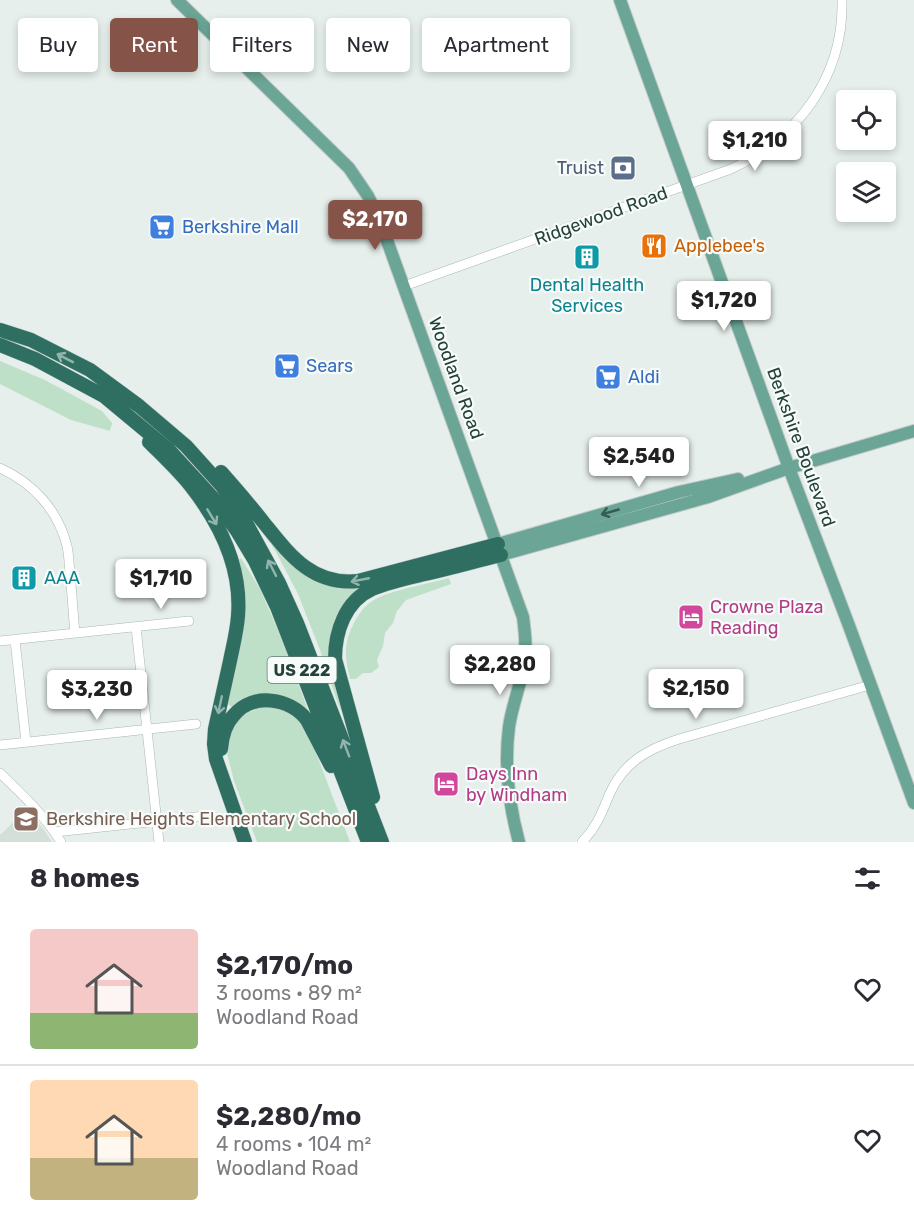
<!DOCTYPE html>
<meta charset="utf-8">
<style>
body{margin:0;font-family:Rubik,sans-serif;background:#f2f2f3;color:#2b2b33;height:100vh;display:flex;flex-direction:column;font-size:22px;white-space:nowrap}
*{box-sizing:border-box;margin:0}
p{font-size:20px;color:#7c7c81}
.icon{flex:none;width:33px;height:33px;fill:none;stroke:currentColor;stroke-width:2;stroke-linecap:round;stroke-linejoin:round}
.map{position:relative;height:842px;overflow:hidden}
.panel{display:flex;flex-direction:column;background:#fff;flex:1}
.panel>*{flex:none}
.hud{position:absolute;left:18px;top:18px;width:600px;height:54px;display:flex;gap:12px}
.controls{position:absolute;left:836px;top:90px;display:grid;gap:12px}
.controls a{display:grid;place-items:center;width:60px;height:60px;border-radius:6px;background:#fff;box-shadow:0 3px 9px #0003;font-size:30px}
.price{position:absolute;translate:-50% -51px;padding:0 14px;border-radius:6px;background:#fff;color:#222;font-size:20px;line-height:39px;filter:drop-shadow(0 2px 3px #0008)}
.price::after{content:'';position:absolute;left:50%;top:36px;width:18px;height:14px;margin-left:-9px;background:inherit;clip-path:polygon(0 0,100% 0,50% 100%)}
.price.on{background:#855347;color:#fff}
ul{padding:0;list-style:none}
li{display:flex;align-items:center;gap:18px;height:150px;padding:0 30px}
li+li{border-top:2px solid #e1e1e2}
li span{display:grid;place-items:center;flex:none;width:168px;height:120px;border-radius:6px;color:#555}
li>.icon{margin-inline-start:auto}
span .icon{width:72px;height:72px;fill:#fffc;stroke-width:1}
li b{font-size:26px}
h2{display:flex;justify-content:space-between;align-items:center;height:72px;padding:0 30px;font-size:26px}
.chip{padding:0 21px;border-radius:6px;background:#fff;box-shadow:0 3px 9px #0003;font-size:21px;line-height:54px}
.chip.on{background:#855347;color:#fff}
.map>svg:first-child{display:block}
.built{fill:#d4dfda}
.green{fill:#bfe0c8}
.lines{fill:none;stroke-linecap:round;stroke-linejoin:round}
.minor-casing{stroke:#a8b8b2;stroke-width:10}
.major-casing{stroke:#c2cac8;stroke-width:14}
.highway-casing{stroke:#c2cac8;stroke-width:15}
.minor{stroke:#fff;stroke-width:9}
.major{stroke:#6aa596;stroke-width:12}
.highway{stroke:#2f6f62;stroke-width:14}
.oneway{stroke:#93b5ae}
.oneway2{stroke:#365b51}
.labels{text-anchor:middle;stroke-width:4.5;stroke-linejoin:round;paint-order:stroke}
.shield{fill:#f7fbf9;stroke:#637a73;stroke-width:1.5}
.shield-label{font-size:16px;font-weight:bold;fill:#24423a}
.service-label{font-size:18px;fill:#4e5e75;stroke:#f7fbf9;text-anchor:end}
.street-label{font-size:18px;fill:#24423a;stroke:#f7fbf9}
.shop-label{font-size:18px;fill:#366cbe;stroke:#f7fbf9;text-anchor:start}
.food-label{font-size:18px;fill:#c56008;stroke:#f7fbf9;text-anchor:start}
.culture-label{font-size:18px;fill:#0d838f;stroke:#f7fbf9}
.hotel-label{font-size:18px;fill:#b23c85;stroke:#f7fbf9;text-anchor:start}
.education-label{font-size:18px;fill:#785e54;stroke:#f7fbf9;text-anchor:start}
</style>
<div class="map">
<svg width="914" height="842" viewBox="0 0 914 842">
<rect width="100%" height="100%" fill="#e6efeb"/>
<path class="built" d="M26,810l16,17 10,15h-52v-7z"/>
<path class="green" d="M0,361l45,19 57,31 10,12 -2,8 -39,-11 -71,-36z
M257,520l33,42 73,24 -27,34 14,111 -12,-27 -18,-54 -22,-56 -21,-40z
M241,558l19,31 23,53 27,74 -21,-16 -55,9 -10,-8 12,-139z
M449,578l2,6 -45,16 -9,11 -4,12 -8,10 -2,13 -6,14 2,7 -8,6h-8l-7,6h-6c-5,-22 -7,-34 3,-54 13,-27 29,-30 55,-37 14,-3 28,-7 41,-10z
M260,707c24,0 34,5 48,25l42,110h-93l-23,-61 -8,-32 7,-24 8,-9z"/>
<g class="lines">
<defs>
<path id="minor" d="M404,286l327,-117c67,-31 113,-93 111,-169
M0,468c33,15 58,42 67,78 2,9 2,18 3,27 2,20 3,40 5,60
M136,627l23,215
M15,640l11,102
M0,641l189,-20
M0,745l196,-21
M0,773c22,21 45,43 61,69
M55,832l150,-16
M582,842c15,-15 20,-30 28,-49 14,-31 38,-44 69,-54l191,-54"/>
<path id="major" d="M177,0l172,168 19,28 12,25 143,396c2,15 4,31 1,46 -3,22 -12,42 -15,64 -5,38 0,78 10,115
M620,0l169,468 59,155 66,180
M498,544l181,-52 59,-13
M501,555l207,-58 81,-29 125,-37"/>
<path id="highway" d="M0,330l31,10 59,30 49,36 47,40 36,40 22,33 35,64 18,40 85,219
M0,345l35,14 69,37 65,54 44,48 24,33 18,30 22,46 91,235
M149,442c14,14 29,28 41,43 30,38 52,82 48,131 -1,15 -5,30 -8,45 -5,23 -10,45 -15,68l-1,15 2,15 29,83
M221,472c15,17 29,33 43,51 25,31 48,63 94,58l140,-37
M221,749c1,-12 4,-25 13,-34 19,-23 56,-17 73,5l24,46
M373,797l-38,-138c0,-27 10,-58 37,-70 17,-7 36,-11 53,-15 26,-6 51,-13 76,-19"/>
</defs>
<use href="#minor" class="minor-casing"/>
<use href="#major" class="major-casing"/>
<use href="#highway" class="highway-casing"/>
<use href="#minor" class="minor"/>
<use href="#major" class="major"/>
<use href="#highway" class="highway"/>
</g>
<defs><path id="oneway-shaft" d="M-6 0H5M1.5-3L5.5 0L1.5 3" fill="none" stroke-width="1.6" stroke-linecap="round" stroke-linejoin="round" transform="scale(1.5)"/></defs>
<g class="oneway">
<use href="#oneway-shaft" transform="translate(65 358) rotate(-153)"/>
<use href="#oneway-shaft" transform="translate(212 517) rotate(59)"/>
<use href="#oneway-shaft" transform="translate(272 568) rotate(-117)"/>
<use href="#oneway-shaft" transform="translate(360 580) rotate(169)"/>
<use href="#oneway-shaft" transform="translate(220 705) rotate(102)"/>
<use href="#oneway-shaft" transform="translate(346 748) rotate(-111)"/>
</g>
<use class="oneway2" href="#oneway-shaft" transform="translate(610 512) rotate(164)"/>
<defs>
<symbol id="bank-square" viewBox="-11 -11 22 22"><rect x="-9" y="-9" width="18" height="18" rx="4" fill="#5c6f8a" stroke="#f7fbf9"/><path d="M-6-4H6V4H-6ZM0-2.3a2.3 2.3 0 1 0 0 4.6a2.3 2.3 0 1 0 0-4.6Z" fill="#fff"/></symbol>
<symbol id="supermarket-square" viewBox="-11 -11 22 22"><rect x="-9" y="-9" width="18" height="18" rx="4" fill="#3f7fe0" stroke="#f7fbf9"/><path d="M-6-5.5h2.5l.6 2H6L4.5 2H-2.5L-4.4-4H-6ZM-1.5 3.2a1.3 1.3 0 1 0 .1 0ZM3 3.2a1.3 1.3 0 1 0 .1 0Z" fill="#fff"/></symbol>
<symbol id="restaurant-square" viewBox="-11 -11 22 22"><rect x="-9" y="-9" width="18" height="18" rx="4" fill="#e8710a" stroke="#f7fbf9"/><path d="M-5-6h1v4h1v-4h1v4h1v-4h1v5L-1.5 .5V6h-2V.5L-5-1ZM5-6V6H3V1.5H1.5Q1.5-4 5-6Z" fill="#fff"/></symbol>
<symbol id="building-square" viewBox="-11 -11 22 22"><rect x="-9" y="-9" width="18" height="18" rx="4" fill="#0f9aa8" stroke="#f7fbf9"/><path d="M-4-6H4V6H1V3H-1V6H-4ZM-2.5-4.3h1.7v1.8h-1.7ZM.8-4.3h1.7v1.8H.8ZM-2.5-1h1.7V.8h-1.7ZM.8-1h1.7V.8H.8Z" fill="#fff"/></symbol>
<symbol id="hotel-square" viewBox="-11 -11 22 22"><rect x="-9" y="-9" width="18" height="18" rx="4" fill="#d1479c" stroke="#f7fbf9"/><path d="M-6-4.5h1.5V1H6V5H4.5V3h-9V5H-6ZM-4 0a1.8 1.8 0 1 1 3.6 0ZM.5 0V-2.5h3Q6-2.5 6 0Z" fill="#fff"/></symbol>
<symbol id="school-square" viewBox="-11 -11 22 22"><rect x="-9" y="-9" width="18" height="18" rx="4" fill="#8d6e63" stroke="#f7fbf9"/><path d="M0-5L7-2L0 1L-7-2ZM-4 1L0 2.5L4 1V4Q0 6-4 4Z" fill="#fff"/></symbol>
</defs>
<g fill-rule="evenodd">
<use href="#bank-square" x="608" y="153" width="30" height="30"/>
<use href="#supermarket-square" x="147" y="212" width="30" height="30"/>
<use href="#restaurant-square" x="639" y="231" width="30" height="30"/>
<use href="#building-square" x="572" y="242" width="30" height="30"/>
<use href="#supermarket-square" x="272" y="351" width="30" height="30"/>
<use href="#supermarket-square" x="593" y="362" width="30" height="30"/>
<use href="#building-square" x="9" y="563" width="30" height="30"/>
<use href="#hotel-square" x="676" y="602" width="30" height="30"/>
<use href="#hotel-square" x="431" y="769" width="30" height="30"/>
<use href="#school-square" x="11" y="804" width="30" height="30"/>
</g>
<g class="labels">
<rect class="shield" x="267.5" y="657" width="69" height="26" rx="4.5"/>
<g class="shield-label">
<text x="302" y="676">US 222</text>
</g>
<g class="service-label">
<text x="604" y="174">Truist</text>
</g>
<g class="street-label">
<text transform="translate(601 216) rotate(-20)" y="6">Ridgewood Road</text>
<text transform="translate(456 378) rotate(70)" y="6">Woodland Road</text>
<text transform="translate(801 447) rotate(70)" y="6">Berkshire Boulevard</text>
</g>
<g class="shop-label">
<text x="182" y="233">Berkshire Mall</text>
<text x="306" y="372">Sears</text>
<text x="628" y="383">Aldi</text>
</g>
<g class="food-label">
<text x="674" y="252">Applebee's</text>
</g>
<g class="culture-label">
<text x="587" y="291">Dental Health<tspan x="587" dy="21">Services</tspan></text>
<text x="44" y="584" text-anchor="start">AAA</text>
</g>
<g class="hotel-label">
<text x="710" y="613">Crowne Plaza<tspan x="710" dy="21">Reading</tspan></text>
<text x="466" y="780">Days Inn<tspan x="466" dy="21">by Windham</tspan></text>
</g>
<g class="education-label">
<text x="46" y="825">Berkshire Heights Elementary School</text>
</g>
</g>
</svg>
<div class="controls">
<a><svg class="icon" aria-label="locate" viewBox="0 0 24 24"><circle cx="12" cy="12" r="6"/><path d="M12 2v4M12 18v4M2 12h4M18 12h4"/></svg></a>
<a><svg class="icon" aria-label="layers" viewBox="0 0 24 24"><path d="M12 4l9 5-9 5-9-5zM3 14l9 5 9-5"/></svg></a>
</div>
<b class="price" style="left:755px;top:172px">$1,210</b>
<b class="price on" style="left:375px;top:251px">$2,170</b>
<b class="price" style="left:724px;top:332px">$1,720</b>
<b class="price" style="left:639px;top:488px">$2,540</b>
<b class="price" style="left:161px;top:610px">$1,710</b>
<b class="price" style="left:500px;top:696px">$2,280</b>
<b class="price" style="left:696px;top:720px">$2,150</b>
<b class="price" style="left:97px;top:721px">$3,230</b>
<div class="hud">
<a class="chip">Buy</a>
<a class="chip on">Rent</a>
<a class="chip">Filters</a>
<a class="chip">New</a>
<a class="chip">Apartment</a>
</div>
</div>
<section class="panel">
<h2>8 homes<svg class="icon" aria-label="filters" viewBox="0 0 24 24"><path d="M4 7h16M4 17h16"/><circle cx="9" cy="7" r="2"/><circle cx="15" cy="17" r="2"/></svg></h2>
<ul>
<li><span style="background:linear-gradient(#f6c9c9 70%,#8fb573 0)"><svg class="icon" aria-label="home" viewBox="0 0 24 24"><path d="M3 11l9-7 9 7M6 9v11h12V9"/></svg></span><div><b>$2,170/mo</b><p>3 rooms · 89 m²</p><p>Woodland Road</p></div><svg class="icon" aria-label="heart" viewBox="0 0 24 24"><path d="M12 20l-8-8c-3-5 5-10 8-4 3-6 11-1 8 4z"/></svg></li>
<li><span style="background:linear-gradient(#ffd9b3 65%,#c2b280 0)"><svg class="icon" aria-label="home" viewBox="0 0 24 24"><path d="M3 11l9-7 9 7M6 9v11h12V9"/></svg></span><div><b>$2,280/mo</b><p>4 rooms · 104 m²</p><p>Woodland Road</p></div><svg class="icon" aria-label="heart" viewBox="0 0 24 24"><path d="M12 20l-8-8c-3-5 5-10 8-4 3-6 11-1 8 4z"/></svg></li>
</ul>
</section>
